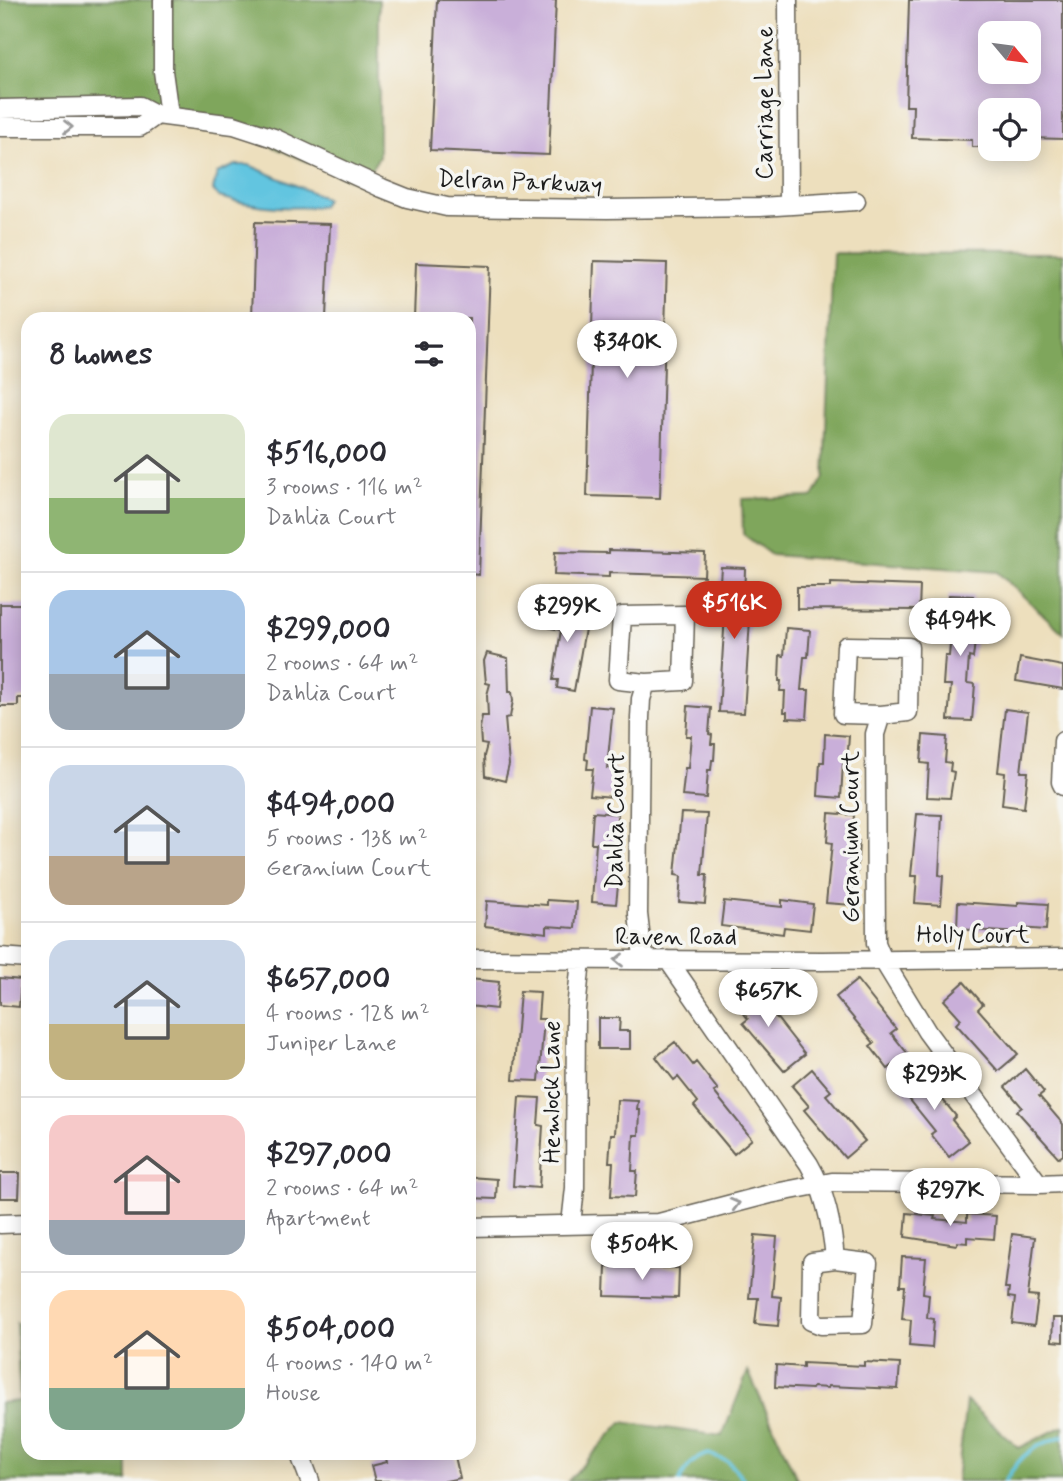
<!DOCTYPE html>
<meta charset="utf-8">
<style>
body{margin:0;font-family:Mynerve,sans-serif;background:#f2f2f3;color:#2b2b33;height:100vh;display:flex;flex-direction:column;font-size:26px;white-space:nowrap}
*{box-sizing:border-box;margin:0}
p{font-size:23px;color:#7c7c81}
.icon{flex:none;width:38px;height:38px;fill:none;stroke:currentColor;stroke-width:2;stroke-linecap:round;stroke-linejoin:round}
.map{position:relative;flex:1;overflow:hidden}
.sheet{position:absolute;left:21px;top:312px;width:455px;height:1148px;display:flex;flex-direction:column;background:#fff;border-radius:21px;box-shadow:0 4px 18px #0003}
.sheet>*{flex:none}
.needle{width:46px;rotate:119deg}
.tools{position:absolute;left:978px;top:21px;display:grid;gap:14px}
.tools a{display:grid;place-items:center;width:63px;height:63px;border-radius:14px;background:#fff;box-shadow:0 4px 18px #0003;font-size:35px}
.price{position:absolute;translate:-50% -60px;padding:0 16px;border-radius:24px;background:#fff;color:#222;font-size:23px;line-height:46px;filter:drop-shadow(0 2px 4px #0008)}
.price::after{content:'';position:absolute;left:50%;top:42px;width:21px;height:16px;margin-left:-10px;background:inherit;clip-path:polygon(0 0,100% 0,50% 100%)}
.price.active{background:#c8321e;color:#fff}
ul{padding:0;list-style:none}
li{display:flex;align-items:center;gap:21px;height:175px;padding:0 28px}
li+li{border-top:2px solid #e1e1e2}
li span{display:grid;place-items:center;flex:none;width:196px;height:140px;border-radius:21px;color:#555}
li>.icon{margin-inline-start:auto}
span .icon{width:84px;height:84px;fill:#fffc;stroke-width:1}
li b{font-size:30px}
h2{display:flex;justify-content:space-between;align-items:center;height:84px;padding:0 28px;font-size:30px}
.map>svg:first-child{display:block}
.forest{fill:#7fa65c;stroke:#4e613c;stroke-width:2}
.water{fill:#62c5e0;stroke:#3f707e;stroke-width:2}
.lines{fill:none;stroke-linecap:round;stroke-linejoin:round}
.stream{stroke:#62c5e0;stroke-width:3.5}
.building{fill:#c9afd9;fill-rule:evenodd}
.minor-casing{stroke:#656054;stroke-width:21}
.minor{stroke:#fff;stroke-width:18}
.oneway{stroke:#999}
.labels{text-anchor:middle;stroke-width:7;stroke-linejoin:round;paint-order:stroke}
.street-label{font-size:24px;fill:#1c1c1c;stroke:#f6f6f2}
</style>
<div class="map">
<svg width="1063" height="1481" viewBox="0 0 1063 1481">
<rect width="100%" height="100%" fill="#f6f6f2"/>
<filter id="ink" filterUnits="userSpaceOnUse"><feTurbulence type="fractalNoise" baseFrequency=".0143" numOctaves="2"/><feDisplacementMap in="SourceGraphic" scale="14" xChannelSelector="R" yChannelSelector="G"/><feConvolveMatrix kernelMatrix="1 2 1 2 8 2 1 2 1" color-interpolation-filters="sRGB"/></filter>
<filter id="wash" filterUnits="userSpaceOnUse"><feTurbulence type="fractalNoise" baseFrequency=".00686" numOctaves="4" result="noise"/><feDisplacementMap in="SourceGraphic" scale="28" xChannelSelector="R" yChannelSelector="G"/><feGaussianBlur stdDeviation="1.57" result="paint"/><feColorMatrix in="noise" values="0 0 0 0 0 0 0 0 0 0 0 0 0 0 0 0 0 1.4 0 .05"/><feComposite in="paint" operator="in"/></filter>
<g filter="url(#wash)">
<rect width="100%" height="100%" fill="#eddfbd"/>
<path class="forest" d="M0,0h379v157l-18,27 -145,-61 -46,-7 -170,-6z
M833,253l230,1v379l-66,-61 -226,-17 -28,-21 -1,-35 71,-2 11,-20z
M16,1323l12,2v127l100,1v28h-128v-78l20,-2z
M748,1371l50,110h4h-234l54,-59 100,14z
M966,1401l53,47 44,-22v55h-106z"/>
<path class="water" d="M236,165h13l69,30 8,4 -4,7c-35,4 -70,0 -103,-9l-6,-7 4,-17z"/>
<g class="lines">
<path class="stream" d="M680,1481c5,-13 15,-24 29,-27l20,8 16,19
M1005,1481c17,-28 28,-35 58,-45"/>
</g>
<g id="blocks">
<path class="building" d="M437,0h119l-7,155 -119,-5z
M909,0h154v139l-34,-1v-28h-39v26h-7v11h-11v-7l-60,-2 1,-32h-7zM990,33h39v39h-39z
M255,222l75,2 -4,94h-74z
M594,261l73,2 -7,235 -73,-2z
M416,263l74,3 -11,309 -10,-1v-256h-55z
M609,550l96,3 -1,23 -95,-3v4l-55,-2 1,-23 54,1z
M721,567l24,1 -1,36h7l-7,109 -25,-1 7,-115 -7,-1z
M831,583l89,3 -1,24 -122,-1v-22h34z
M949,595l24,1 -3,36 6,1 -3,25 -4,-1 -2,26 8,1 -3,37 -24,-1 3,-35h-8l2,-29h4l3,-32 -6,-1z
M555,599l23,4 -4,24 11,2 -11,62 -17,-3 1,-8h-5l8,-50 -11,-2z
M0,604h28v94h-10v8h-18z
M786,628l24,2 -2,27h-4l-3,33h8l-2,29 -20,-1v-6h-3l1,-21h-5l1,-10h-2l1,-26 4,1z
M487,653l21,5 1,34h3l1,9 -3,16 -5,1 4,47 -4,16 -20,-5 -1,-20 3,-11 -6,-1 -1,-16 2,-12h6l-1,-21 3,-11 -4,-1 -2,-22z
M1020,658l43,8v23l-47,-8z
M590,706l23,2 -6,60 9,1 -3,28 -23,-2 3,-26h-6l1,-9 -3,-1z
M688,706l23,2 -2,26 3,1 -1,9h4l-1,16h-2l-1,10h-3l-2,28 -24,-2 3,-28h3l3,-32h-5z
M1005,709l23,3 -7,60h7l-4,36 -22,-3 3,-32 -7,-1z
M825,734l24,2 -2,28 -4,-1 -2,35 -23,-2 2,-34h4z
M923,735l24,2 -2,25 6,1 -1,8 4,1 -4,26 -23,-1 2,-33 -8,-1z
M593,812l25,2 -2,26 7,1 -7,63 -24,-2 4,-59h-5z
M681,813l26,1 -5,61h5l-2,29 -26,-2 2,-26 -6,-1z
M829,813l25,2 -2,26h7l-2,35h-4l-1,29 -26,-2 6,-60 -5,-1z
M917,814l25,1 -3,60 4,1 -2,29 -26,-2 2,-27h-6z
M547,900l30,2 -2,26 -28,-2v7l-62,-7 2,-25 60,4z
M782,900l31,4 -3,26 -26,-3 -1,7 -62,-8 3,-25 58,6z
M958,902l60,4v-4l30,2 -2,26 -26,-2 -1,5 -62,-4z
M0,978l21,2 -2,27 -19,-2z
M469,979l30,3 -3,27 -27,-3z
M857,980l39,49 -5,4 17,21 -20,15 -18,-23 4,-3 -38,-46z
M964,982l19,22 -5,5 40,45 -20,17 -42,-47 5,-5 -17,-19z
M750,984l55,70 -21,17 -41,-48 5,-4 -16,-21z
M520,991l20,1 -2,27h6l-5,62 -26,-1z
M598,1018h22l-1,13h11v18h-32z
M675,1042l18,23 3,-3 22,28 -4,2 38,47 -18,15 -40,-48 4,-4 -20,-25 -4,3 -18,-23z
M917,1068l39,48 -4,4 17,21 -20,16 -18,-23 4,-3 -38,-47z
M812,1069l19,22 -5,4 39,46 -20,17 -41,-48 5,-4 -17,-20z
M1025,1069l19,23 -5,4 24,28v31l-4,3 -42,-47 5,-4 -17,-20z
M519,1097l21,1 -2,27 5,1 -4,62 -26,-2z
M617,1100l21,1 -1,9h3l-1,25h-5l-2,36h5l-2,26 -24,-1 2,-34h-4l2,-28h4z
M0,1173h20l-1,25h-19z
M469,1177l28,2 -1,20 -27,-1z
M907,1213l28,3 -1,3 33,3v-8l29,2 -2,23 -27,-2v6l-10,-1v3l-52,-8z
M1012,1234l23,3 -7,59 10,1 -4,29 -22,-3 3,-25 -7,-1 1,-9h-4z
M755,1235l22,2 -5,59 9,1 -3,29 -23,-2 3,-26h-9z
M902,1257l24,1 -3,35 6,1 -2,24 7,1 -2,29 -23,-2 2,-26 -9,-1 3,-33h-5z
M606,1266l73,2 -1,30 -73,-2z
M1053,1318h10v24l-11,-1z
M864,1362l36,2 -2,25 -70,-3v2l-15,-1 -1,2 -37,-2 1,-22 27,2v-4l61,3z
M384,1452h70l6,26 -14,3h-71l-4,-15 16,-4z"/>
</g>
</g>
<g filter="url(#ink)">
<use href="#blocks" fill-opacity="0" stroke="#656054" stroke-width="2"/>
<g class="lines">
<defs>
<path id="minor" d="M163,0v71l6,44
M788,0l1,205
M0,109l140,-3 17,9 77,10 40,13 108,50 25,10 40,9 160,2 153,-2 96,-6
M0,127h140l17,-12
M685,615l-2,66 -37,2 -28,-3 4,-64z
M646,683l-5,16 -1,19 -2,196 4,35 5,11
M881,715l-38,-1 3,-68 63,1 -1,65 -27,3 -6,19 1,209 7,17 44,72 112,152
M1063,741l-2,41 2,4
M0,957l28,2
M469,959l353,2 241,-3
M668,960l141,204c17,29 23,62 26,95
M0,1224l28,-1
M571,1224l4,-36 1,-178 5,-50
M469,1227l190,-4 111,-29 62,-12 207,2 24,-1
M835,1259l33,4 -5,61 -42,1 -10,-4 1,-59z
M299,1452l11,29"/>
</defs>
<use href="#minor" class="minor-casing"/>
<use href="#minor" class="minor"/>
</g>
<defs><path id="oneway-chevron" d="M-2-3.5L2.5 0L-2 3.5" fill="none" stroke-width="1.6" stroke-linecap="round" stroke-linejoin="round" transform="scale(1.75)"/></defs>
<g class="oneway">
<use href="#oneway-chevron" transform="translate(68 127)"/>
<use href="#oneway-chevron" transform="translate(619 960) rotate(180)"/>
<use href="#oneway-chevron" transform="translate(735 1204) rotate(-15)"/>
</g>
</g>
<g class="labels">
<g class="street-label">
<text transform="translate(764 103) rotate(-90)" y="8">Carriage Lane</text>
<text transform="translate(520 181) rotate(2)" y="8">Delran Parkway</text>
<text transform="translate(615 821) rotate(-89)" y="8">Dahlia Court</text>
<text transform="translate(850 837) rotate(-90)" y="8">Geranium Court</text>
<text x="973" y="942">Holly Court</text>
<text x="676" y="944">Raven Road</text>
<text transform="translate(551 1092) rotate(-90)" y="8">Hemlock Lane</text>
</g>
</g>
</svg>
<div class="tools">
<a><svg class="needle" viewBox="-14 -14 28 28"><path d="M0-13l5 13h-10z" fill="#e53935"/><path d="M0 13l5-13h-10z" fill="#7c7c81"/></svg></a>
<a><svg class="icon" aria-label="locate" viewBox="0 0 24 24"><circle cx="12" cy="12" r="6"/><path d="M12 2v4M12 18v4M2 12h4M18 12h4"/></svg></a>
</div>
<b class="price" style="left:627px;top:380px">$340K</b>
<b class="price active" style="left:734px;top:641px">$516K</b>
<b class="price" style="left:567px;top:644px">$299K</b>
<b class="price" style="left:960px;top:658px">$494K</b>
<b class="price" style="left:768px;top:1029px">$657K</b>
<b class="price" style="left:934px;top:1112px">$293K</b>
<b class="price" style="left:950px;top:1228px">$297K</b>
<b class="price" style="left:642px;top:1282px">$504K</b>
<section class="sheet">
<h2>8 homes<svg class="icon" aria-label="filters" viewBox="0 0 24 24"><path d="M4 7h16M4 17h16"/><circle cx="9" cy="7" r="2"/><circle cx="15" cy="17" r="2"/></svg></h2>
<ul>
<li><span style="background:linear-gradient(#dfe7d0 60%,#8fb573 0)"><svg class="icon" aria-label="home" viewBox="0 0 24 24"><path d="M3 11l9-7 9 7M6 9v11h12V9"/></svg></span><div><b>$516,000</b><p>3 rooms · 116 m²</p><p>Dahlia Court</p></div></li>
<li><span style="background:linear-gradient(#a9c7e8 60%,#9aa5b1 0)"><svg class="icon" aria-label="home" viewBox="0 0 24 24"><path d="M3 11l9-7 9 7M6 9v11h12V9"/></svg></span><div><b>$299,000</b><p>2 rooms · 64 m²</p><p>Dahlia Court</p></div></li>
<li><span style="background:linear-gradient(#c9d6e8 65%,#b9a48a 0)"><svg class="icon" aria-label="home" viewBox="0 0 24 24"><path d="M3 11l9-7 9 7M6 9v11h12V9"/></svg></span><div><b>$494,000</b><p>5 rooms · 138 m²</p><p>Geranium Court</p></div></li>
<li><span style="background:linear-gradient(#c9d6e8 60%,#c2b280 0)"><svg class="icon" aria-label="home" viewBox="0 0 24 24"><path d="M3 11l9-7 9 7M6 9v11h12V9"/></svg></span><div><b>$657,000</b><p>4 rooms · 128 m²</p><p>Juniper Lane</p></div></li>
<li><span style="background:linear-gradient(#f6c9c9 75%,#9aa5b1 0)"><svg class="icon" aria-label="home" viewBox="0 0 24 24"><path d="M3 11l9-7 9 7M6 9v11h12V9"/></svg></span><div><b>$297,000</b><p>2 rooms · 64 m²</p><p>Apartment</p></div></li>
<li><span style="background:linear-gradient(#ffd9b3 70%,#7fa58c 0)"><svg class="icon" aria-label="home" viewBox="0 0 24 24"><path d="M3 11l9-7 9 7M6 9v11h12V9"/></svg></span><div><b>$504,000</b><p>4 rooms · 140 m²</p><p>House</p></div></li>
</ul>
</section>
</div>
